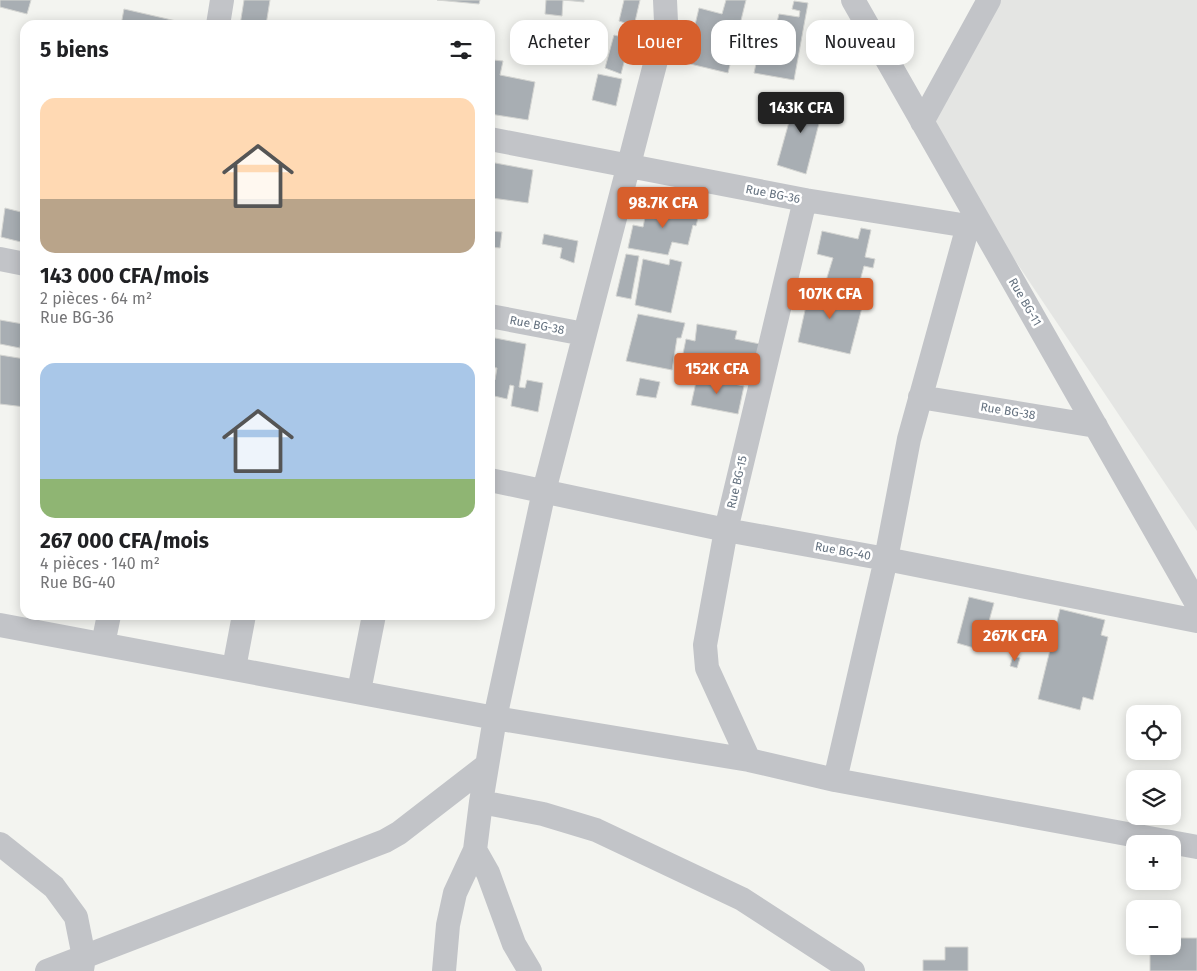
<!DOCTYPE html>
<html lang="fr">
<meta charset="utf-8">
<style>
body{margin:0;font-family:"Fira Sans",sans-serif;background:#f2f2f2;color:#202124;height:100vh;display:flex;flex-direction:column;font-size:19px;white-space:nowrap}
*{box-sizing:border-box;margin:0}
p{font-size:16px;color:#757577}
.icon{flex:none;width:28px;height:28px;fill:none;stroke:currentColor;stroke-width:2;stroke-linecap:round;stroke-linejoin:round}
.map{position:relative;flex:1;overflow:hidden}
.side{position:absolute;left:20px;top:20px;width:475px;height:600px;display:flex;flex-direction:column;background:#fff;border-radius:15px;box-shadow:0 2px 12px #0003}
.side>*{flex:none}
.banner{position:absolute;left:510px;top:20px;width:475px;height:45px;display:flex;gap:10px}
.fabs{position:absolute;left:1126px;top:705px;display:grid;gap:10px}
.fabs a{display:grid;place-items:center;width:55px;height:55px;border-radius:10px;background:#fff;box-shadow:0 2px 12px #0003;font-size:25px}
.price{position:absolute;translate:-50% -42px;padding:0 11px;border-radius:5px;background:#d75f2c;color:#fff;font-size:16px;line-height:32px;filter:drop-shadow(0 1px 2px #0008)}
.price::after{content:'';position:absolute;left:50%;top:30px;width:15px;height:11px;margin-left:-8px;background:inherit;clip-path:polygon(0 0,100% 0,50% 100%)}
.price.on{background:#222;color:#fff}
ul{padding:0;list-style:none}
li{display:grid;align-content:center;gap:10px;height:265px;padding:0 20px}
li span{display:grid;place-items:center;height:155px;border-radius:15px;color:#555}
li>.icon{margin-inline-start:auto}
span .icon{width:90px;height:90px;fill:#fffc;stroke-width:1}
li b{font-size:21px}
h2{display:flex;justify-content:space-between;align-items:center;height:60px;padding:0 20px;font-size:21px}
.pill{padding:0 18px;border-radius:15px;background:#fff;box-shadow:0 2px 12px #0003;font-size:18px;line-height:45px}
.pill.on{background:#d75f2c;color:#fff}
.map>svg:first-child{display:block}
.built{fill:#e4e5e3}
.building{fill:#a8aeb3;stroke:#d4d5d2}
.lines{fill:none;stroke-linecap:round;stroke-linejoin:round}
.street{stroke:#c2c4c8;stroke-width:24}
.labels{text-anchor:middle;stroke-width:5;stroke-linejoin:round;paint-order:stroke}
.street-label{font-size:12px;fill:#64717f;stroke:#fff}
</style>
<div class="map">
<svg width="1197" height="971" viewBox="0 0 1197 971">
<rect width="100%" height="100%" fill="#f3f4f0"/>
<path class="built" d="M988,0h209v531l-275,-409z"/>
<path class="building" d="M0,0h31l-4,14 -27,-7z
M244,0h26l-4,25h-26z
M437,0h43l-1,4z
M546,0h38v2l-21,-2 -1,16 -17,-2z
M624,0h16l-6,26 -15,-5z
M726,0h20l-18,73 -42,-10 13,-55 23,6z
M794,1l14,2 -14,77 -40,-7 7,-33 11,2 7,-28 20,3 1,-6 -8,-2z
M124,9l61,14v2h-64z
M614,35l16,4 -9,35 -16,-6z
M493,60l10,1 -3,14 35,7 -7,38 -38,-6v-39z
M598,74l24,5 -6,27 -24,-6z
M799,93l26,7 -19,74 -29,-9 17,-61h3z
M490,162l43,8 -5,33 -36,-5 2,-10 -4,-1z
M648,203l51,11 -3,12 -3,-1 -5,20 -16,-3 -4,13 -40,-7 5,-23 10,2z
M5,208l20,5v30l-24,-6z
M861,228l10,2 -6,27 10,2 -2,9 -9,-2 -7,26 -32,-8 8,-26 -16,-4 5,-23 36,8z
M490,231l12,1 -2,16 -10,-1z
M544,234l34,7 -4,22 -14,-5 2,-10 -20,-4z
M626,254l13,2 -8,43 -15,-3z
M643,259l26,6 1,-6 12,3 -11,51 -36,-8z
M811,283l26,7 -2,9 13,4 3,-10 14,3 -15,58 -52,-12z
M638,314l47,9 -4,15h-4l-5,32 -46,-9z
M0,320l23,4 -3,24 -20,-4z
M697,324l40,7 -2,8 25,5 -6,28h-3l-2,13 -28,-5 4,-17 -7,-1 -3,9 -22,-5 -2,9 -12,-2 7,-34 9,2z
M490,337l36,7 -7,43 6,1 2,-8 16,3 -5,29 -27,-6 3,-20 -4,-1 -3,14 -17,-4v-17l5,2 2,-12 -7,-1z
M0,355l25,4v48l-25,-3z
M694,376l50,10 -6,28 -47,-9 5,-23 -4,-1z
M640,378l20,4 -4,16 -20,-3z
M969,597l25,6 -13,47 -24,-7z
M1060,609l45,11 -4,15 7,2 -15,63 -10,-3 -3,13 -42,-11z
M1006,622l20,5 -4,18 -19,-3z
M1013,656l7,2 -3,10 -7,-2z
M1172,938h25v33h-47v-25h22z
M945,947h23v24h-45v-11h22z"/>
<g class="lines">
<path class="street" d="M853,0l344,604
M218,25l4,-25
M922,122l67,-122
M490,139l315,61 163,26 12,-3
M0,259l25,5
M490,316l94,18
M920,397l176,29
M490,480l236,50 160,29 311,62
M0,625l495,93 254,42 86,20 362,67
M103,644l6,-29
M234,668l10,-53
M359,691l15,-76
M749,760l-42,-92 -2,-23 21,-115 79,-330
M835,780l51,-221 23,-120 59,-213
M481,802l62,12 53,16 146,69 111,72
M0,844l54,43 22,30 8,40 -2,13
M475,850l13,23 26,71 16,27
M47,971l338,-130 14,-8 88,-68
M444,971l4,-46 7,-32 20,-43 6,-48 14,-84 49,-227 122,-469 -1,-22"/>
</g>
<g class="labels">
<g class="street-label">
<text transform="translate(773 194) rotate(11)" y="4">Rue BG-36</text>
<text transform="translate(1025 302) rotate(60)" y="4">Rue BG-11</text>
<text transform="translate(537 325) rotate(11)" y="4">Rue BG-38</text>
<text transform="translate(1008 411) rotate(9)" y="4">Rue BG-38</text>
<text transform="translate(737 482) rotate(-77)" y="4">Rue BG-15</text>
<text transform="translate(843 551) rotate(10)" y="4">Rue BG-40</text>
</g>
</g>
</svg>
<div class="fabs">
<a><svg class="icon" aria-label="locate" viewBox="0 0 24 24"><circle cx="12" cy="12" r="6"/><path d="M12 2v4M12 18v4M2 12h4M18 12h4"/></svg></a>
<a><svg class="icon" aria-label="layers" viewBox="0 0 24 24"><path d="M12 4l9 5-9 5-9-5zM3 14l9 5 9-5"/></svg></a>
<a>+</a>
<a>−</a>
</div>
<b class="price on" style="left:801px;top:134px">143K CFA</b>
<b class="price" style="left:663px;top:229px">98.7K CFA</b>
<b class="price" style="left:830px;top:320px">107K CFA</b>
<b class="price" style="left:717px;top:395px">152K CFA</b>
<b class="price" style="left:1015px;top:662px">267K CFA</b>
<div class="banner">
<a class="pill">Acheter</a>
<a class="pill on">Louer</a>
<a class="pill">Filtres</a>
<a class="pill">Nouveau</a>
</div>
<section class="side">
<h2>5 biens<svg class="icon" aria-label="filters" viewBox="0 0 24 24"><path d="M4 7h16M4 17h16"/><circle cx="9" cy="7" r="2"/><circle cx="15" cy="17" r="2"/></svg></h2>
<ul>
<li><span style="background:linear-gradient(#ffd9b3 65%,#b9a48a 0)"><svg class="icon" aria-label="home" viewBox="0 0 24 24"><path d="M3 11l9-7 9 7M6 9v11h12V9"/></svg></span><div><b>143 000 CFA/mois</b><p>2 pièces · 64 m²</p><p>Rue BG-36</p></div></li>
<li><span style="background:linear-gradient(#a9c7e8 75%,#8fb573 0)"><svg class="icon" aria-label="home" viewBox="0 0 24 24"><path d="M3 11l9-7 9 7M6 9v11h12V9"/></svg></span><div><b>267 000 CFA/mois</b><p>4 pièces · 140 m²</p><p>Rue BG-40</p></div></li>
</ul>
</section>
</div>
